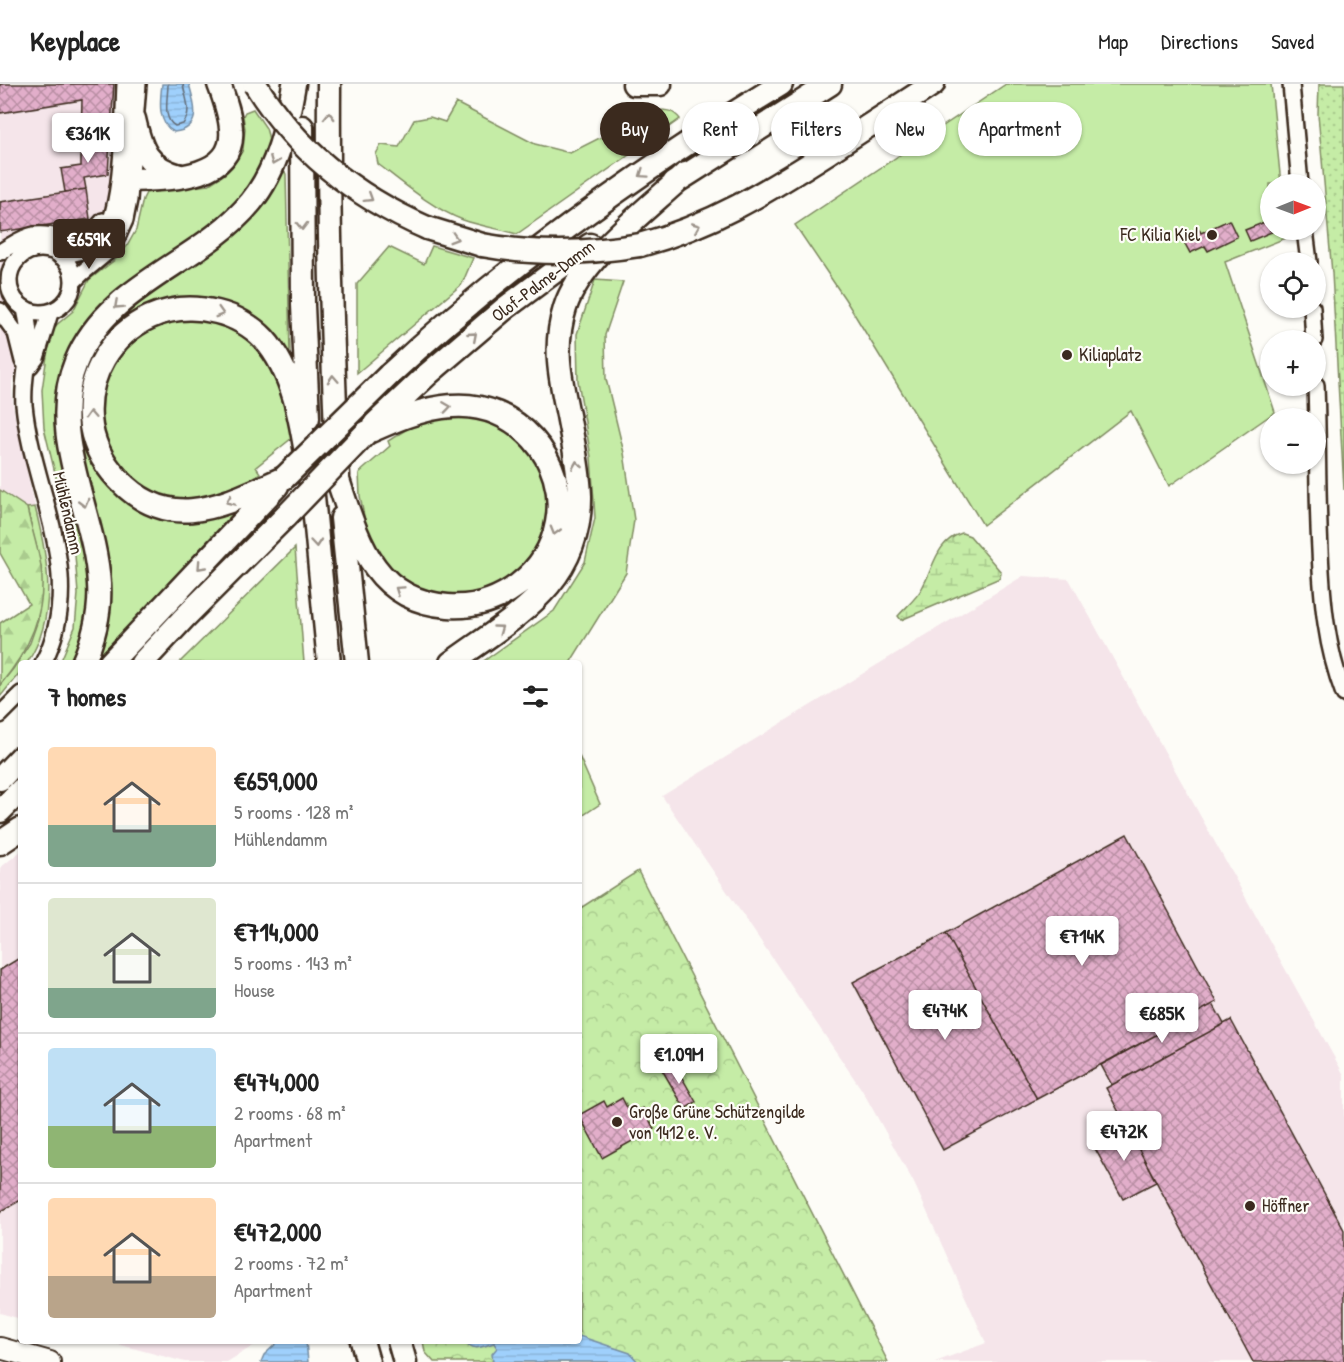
<!DOCTYPE html>
<meta charset="utf-8">
<style>
body{margin:0;font-family:"Patrick Hand",sans-serif;background:#f2f2f2;color:#222;height:100vh;display:flex;flex-direction:column;font-size:22px;white-space:nowrap}
*{box-sizing:border-box;margin:0}
p{font-size:20px;color:#767676}
.icon{flex:none;width:33px;height:33px;fill:none;stroke:currentColor;stroke-width:2;stroke-linecap:round;stroke-linejoin:round}
.map{position:relative;flex:1;overflow:hidden}
.side{position:absolute;left:18px;top:576px;width:564px;height:684px;display:flex;flex-direction:column;background:#fff;border-radius:6px;box-shadow:0 2px 4px #0004}
.side>*{flex:none}
.top-card{position:absolute;left:600px;top:18px;width:570px;height:54px;display:flex;gap:12px}
.needle{width:39px;rotate:89deg}
.buttons{position:absolute;left:1260px;top:90px;display:grid;gap:12px}
.buttons a{display:grid;place-items:center;width:66px;height:66px;border-radius:50%;background:#fff;box-shadow:0 2px 4px #0004;font-size:30px}
.price{position:absolute;translate:-50% -51px;padding:0 14px;border-radius:6px;background:#fff;color:#222;font-size:20px;line-height:39px;filter:drop-shadow(0 2px 3px #0008)}
.price::after{content:'';position:absolute;left:50%;top:36px;width:18px;height:14px;margin-left:-9px;background:inherit;clip-path:polygon(0 0,100% 0,50% 100%)}
.price.selected{background:#3b2a1e;color:#fff}
ul{padding:0;list-style:none}
li{display:flex;align-items:center;gap:18px;height:150px;padding:0 30px}
li+li{border-top:2px solid #e0e0e0}
li span{display:grid;place-items:center;flex:none;width:168px;height:120px;border-radius:6px;color:#555}
li>.icon{margin-inline-start:auto}
span .icon{width:72px;height:72px;fill:#fffc;stroke-width:1}
li b{font-size:26px}
h2{display:flex;justify-content:space-between;align-items:center;height:72px;padding:0 30px;font-size:26px}
.chip{padding:0 21px;border-radius:27px;background:#fff;box-shadow:0 2px 4px #0004;font-size:21px;line-height:54px}
.chip.selected{background:#3b2a1e;color:#fff}
header{display:flex;align-items:center;gap:36px;box-sizing:border-box;height:84px;padding:0 30px;background:#fff;border-bottom:2px solid #e0e0e0}
header strong{font-size:28px}
nav{display:flex;gap:33px;margin-inline-start:auto;font-size:21px}
.map>svg:first-child{display:block}
.built{fill:#f5e5ea}
.grass{fill:#c5eca6;stroke:#808b62;stroke-width:1.5}
.forest{fill:url(#forest-firs);stroke:#808b62;stroke-width:1.5}
.wetland{fill:url(#wetland-marsh);stroke:#808b62;stroke-width:1.5}
.park{fill:url(#park-crowns);stroke:#808b62;stroke-width:1.5}
.garden{fill:url(#garden-dots);stroke:#808b62;stroke-width:1.5}
.water{fill:url(#water-rules);stroke:#778ea3;stroke-width:1.5}
.lines{fill:none;stroke-linecap:round;stroke-linejoin:round}
.shore{stroke:#636c77;stroke-width:1.5}
.building{fill:url(#building-cross-hatch);stroke:#3b2a1e;stroke-width:1.5}
.minor-casing{stroke:#3b2a1e;stroke-width:20}
.major-casing{stroke:#3b2a1e;stroke-width:24}
.highway-casing{stroke:#3b2a1e;stroke-width:27}
.minor{stroke:#fdfcf7;stroke-width:15}
.major{stroke:#fdfcf7;stroke-width:20}
.highway{stroke:#fdfcf7;stroke-width:22}
.highway-bridge-casing{stroke:#3b2a1e;stroke-width:27;stroke-linecap:butt}
.highway-bridge{stroke:#fdfcf7;stroke-width:22}
.oneway{stroke:#9c938a}
.poi-dot{fill:#3b2a1e;stroke:#fdfcf7;stroke-width:2}
.labels{text-anchor:middle;stroke-width:4.5;stroke-linejoin:round;paint-order:stroke}
.poi-label{font-size:18px;fill:#3b2a1e;stroke:#fdfcf7;text-anchor:start}
.street-label{font-size:18px;fill:#3b2a1e;stroke:#fdfcf7}
</style>
<header>
<strong>Keyplace</strong>
<nav><a>Map</a><a>Directions</a><a>Saved</a></nav>
</header>
<div class="map">
<svg width="1344" height="1278" viewBox="0 0 1344 1278">
<defs>
<pattern id="forest-firs" width="22" height="20" patternUnits="userSpaceOnUse" patternTransform="scale(1.5)"><rect width="22" height="20" fill="#c5eca6"/><path d="M5 1l3.5 6h-7zM16 11l3.5 6h-7z" fill="#aacb8e"/></pattern>
<pattern id="wetland-marsh" width="20" height="14" patternUnits="userSpaceOnUse" patternTransform="scale(1.5)"><rect width="20" height="14" fill="#c5eca6"/><path d="M1 5h8M5 5V1M11 12h8M15 12V8" fill="none" stroke="#aacb8e"/></pattern>
<pattern id="park-crowns" width="20" height="18" patternUnits="userSpaceOnUse" patternTransform="scale(1.5)"><rect width="20" height="18" fill="#c5eca6"/><path d="M2 6a3 3 0 1 1 6 0M12 15a3 3 0 1 1 6 0" fill="none" stroke="#aacb8e"/></pattern>
<pattern id="garden-dots" width="8" height="8" patternUnits="userSpaceOnUse" patternTransform="scale(1.5)"><rect width="8" height="8" fill="#c5eca6"/><path d="M2 2h.1M6 6h.1" fill="none" stroke="#aacb8e" stroke-width="1.8" stroke-linecap="round"/></pattern>
<pattern id="water-rules" width="6" height="5" patternUnits="userSpaceOnUse" patternTransform="scale(1.5)"><rect width="6" height="5" fill="#9fd0fc"/><path d="M0 2.5h6" fill="none" stroke="#8ab3d8"/></pattern>
<pattern id="building-cross-hatch" width="8" height="8" patternUnits="userSpaceOnUse" patternTransform="scale(1.5)"><rect width="8" height="8" fill="#e2aeca"/><path d="M0 0l8 8M0 8l8-8" fill="none" stroke="#b88ea3"/></pattern>
</defs>
<rect width="100%" height="100%" fill="#fdfcf7"/>
<filter id="ink" filterUnits="userSpaceOnUse"><feTurbulence type="fractalNoise" baseFrequency=".0167" numOctaves="2"/><feDisplacementMap in="SourceGraphic" scale="12" xChannelSelector="R" yChannelSelector="G"/><feConvolveMatrix kernelMatrix="1 2 1 2 8 2 1 2 1" color-interpolation-filters="sRGB"/></filter>
<g filter="url(#ink)">
<path class="built" d="M0,0h121l-8,121 -15,30 -32,13 -23,-4 -14,2 -17,12 -7,16v16l17,32 1,24 -11,36v15l3,20 20,90 -8,1 -27,-18z
M1023,492l46,3 275,496v287h-409l51,-19 -72,-160 -52,-93 -200,-294z
M21,767v468l-21,-6v-445z
M106,1257h155l-34,21h-42z"/>
<path class="grass" d="M1006,0h265l10,100h-11v46h15l1,8 -61,24 50,150 -106,74 -38,-75 -148,114 -138,-226 -50,-74z
M456,19l79,41 35,9 85,-43c12,0 18,0 25,9l-163,115c-18,-5 -36,-8 -54,-14 -31,-12 -59,-36 -85,-56l-2,-10 5,-9 18,2 15,-27 16,-3 15,5z
M253,25l13,19 4,15 -9,23 -23,34 -17,20 -101,69 -30,29 -12,17 -20,44 -3,27 1,21 7,37 27,109 -3,51 -15,39h-12l15,-36 3,-33 -3,-39 -31,-127 -2,-38 6,-41 6,-22 19,-16 16,-31 27,-21 11,-13 9,-16 7,-31 3,-6 62,-8 17,-11 7,-7 11,-17 2,-21 -2,-13 2,-4z
M282,85l4,5 4,179h-7l-19,-22 -107,-24 -71,77 34,107 117,18 -143,154 2,-13 -19,-197 -3,-61 24,-57z
M432,162l41,12 -11,26 -105,89v-89l32,-37 35,17z
M595,196l28,2 -18,53 1,44 18,74 10,67 -8,53 -56,90h-89l73,-52 31,-49 10,-44 -4,-61 -13,-76 -1,-47z
M168,233l54,2 35,22 24,39 11,58 -36,29 4,6 -16,11 -46,20 -49,-10 -37,-32 -15,-56 15,-50z
M471,328l48,23 31,49 -6,58 -22,32 -53,25 -56,-11 -30,-25 -16,-32 -7,-35 -1,-23 31,-27 -2,-5 30,-19z
M35,423c13,52 24,108 -8,156h-6v8l-21,26v-12l13,-16 17,-26 8,-23 3,-53 -14,-59z
M295,464l9,115h-125z
M579,672l21,48 -21,14z"/>
<path class="forest" d="M0,406l27,18c4,19 11,39 14,58 6,47 -12,84 -41,119v-62l29,-19 -29,-51z"/>
<path class="wetland" d="M962,449l8,3 31,36 -1,6 -99,42 -3,-4c8,-9 19,-18 24,-28 12,-21 14,-47 40,-55z"/>
<path class="park" d="M638,787l250,491h-454l-9,-10 -2,-11h156v-432z"/>
<path class="garden" d="M1319,0h25v406l-12,-217 -14,-159z"/>
<path class="water" d="M162,0h27c6,21 14,45 -15,48 -17,-8 -14,-32 -12,-48z
M579,1252l51,17 8,9h-145l-1,-8 5,-6 -3,-5c-14,4 -18,9 -31,-2h116z
M279,1257h27l2,21h-47l3,-7z"/>
<g class="lines">
<path class="shore" d="M168,0c0,13 -6,35 7,42l8,-2c10,-13 2,-26 0,-40"/>
</g>
<path class="building" d="M0,0h114l-4,56 -29,-3 1,-37 -82,13z
M81,53l29,3 -2,34 -24,4 2,11 -21,3 -4,-23 20,-3z
M86,105l4,30 -90,13v-30z
M1229,136l8,17 -29,14 -3,-5 -15,7 -8,-15 17,-9 2,4z
M1270,136v10l4,1 -24,10 -5,-11z
M1127,750l90,168 -180,97 -91,-166z
M946,849l91,166 -94,51 -90,-168z
M21,873v243l-21,12v-242z
M1213,920l11,20 -112,61 -11,-20z
M1231,936l113,210v132h-91l-147,-274z
M673,978l23,40 -11,7 -24,-41z
M622,1014l9,17 12,-7 11,21 -52,29 -23,-43 25,-14 3,6z
M1126,1041l30,57 -33,17 -31,-56z"/>
<g class="lines">
<defs>
<path id="minor" d="M1291,0l9,100
M1305,146l4,32
M9 197a32 32 0 1 1 64 0a32 32 0 1 1-64 0Z
M0,168c11,-6 22,-15 34,-17 32,-4 41,20 69,-14
M60,172c14,-3 29,-5 39,-15 25,-23 24,-121 26,-157
M73,198l9,-9 30,-25 13,-28 4,-20 9,-116
M1312,224l2,32
M25,225c2,9 4,18 4,27 0,23 -7,45 -5,69 9,88 64,171 19,258
M0,227l16,22 7,28
M30,282l6,-8 14,-45
M1316,301c2,55 1,110 4,165 2,50 6,97 24,144
M0,631l21,-21"/>
<path id="major" d="M0,1264l50,14"/>
<path id="highway" d="M329,0c-1,131 3,261 9,392
M634,0h26
M134,35c7,31 13,48 46,57
M302,43l1,178 5,113
M130,96c34,-1 106,1 101,-51 -1,-16 -7,-31 -12,-45
M674,99l156,-99
M427,144l55,17
M640,161c71,-19 128,-54 189,-93 34,-23 69,-45 104,-68
M389,291c119,-111 253,-206 392,-291
M375,340l53,-50 76,-65 86,-64
M311,391l18,188
M284,394c-58,25 -113,58 -166,1 -70,-74 0,-192 99,-167 17,4 35,14 47,27 34,38 39,98 47,145
M338,396c20,60 36,121 110,126 51,4 100,-33 109,-83 12,-63 -41,-122 -105,-117 -30,2 -59,15 -86,27
M342,434l15,145
M83,579c11,-25 18,-51 16,-79 -4,-72 -53,-150 -23,-222 32,-79 124,-98 175,-160 27,-33 36,-77 43,-118
M110,579l167,-177
M142,579l42,-45 103,-103
M451,579c63,-46 130,-79 129,-167 -1,-28 -7,-54 -12,-81 -8,-38 -15,-69 -3,-107 15,-49 83,-99 120,-134
M0,695l21,-22
M0,727l21,-21
M0,759l21,-14
M362,1257l6,21
M399,1257l6,21"/>
</defs>
<use href="#minor" class="minor-casing"/>
<use href="#major" class="major-casing"/>
<use href="#highway" class="highway-casing"/>
<use href="#minor" class="minor"/>
<use href="#major" class="major"/>
<use href="#highway" class="highway"/>
<defs>
<path id="highway-bridge" d="M255,0c41,66 101,113 172,144
M482,161c54,10 104,9 158,0
M284,394l105,-103
M287,431l79,-82"/>
</defs>
<use href="#highway-bridge" class="highway-bridge-casing"/>
<use href="#highway-bridge" class="highway-bridge"/>
</g>
<defs><path id="oneway-chevron" d="M-2-3.5L2.5 0L-2 3.5" fill="none" stroke-width="1.6" stroke-linecap="round" stroke-linejoin="round" transform="scale(1.5)"/></defs>
<g class="oneway">
<use href="#oneway-chevron" transform="translate(329 32) rotate(-90)"/>
<use href="#oneway-chevron" transform="translate(274 77) rotate(112)"/>
<use href="#oneway-chevron" transform="translate(643 90) rotate(145)"/>
<use href="#oneway-chevron" transform="translate(369 114) rotate(32)"/>
<use href="#oneway-chevron" transform="translate(302 142) rotate(89)"/>
<use href="#oneway-chevron" transform="translate(696 143) rotate(-22)"/>
<use href="#oneway-chevron" transform="translate(454 154) rotate(17)"/>
<use href="#oneway-chevron" transform="translate(118 221) rotate(138)"/>
<use href="#oneway-chevron" transform="translate(220 229) rotate(17)"/>
<use href="#oneway-chevron" transform="translate(473 252) rotate(-41)"/>
<use href="#oneway-chevron" transform="translate(333 295) rotate(-93)"/>
<use href="#oneway-chevron" transform="translate(447 323) rotate(-8)"/>
<use href="#oneway-chevron" transform="translate(90 331) rotate(-93)"/>
<use href="#oneway-chevron" transform="translate(577 381) rotate(-99)"/>
<use href="#oneway-chevron" transform="translate(230 417) rotate(157)"/>
<use href="#oneway-chevron" transform="translate(84 419) rotate(75)"/>
<use href="#oneway-chevron" transform="translate(555 447) rotate(106)"/>
<use href="#oneway-chevron" transform="translate(316 459) rotate(85)"/>
<use href="#oneway-chevron" transform="translate(201 482) rotate(133)"/>
<use href="#oneway-chevron" transform="translate(399 506) rotate(-146)"/>
<use href="#oneway-chevron" transform="translate(499 545) rotate(-36)"/>
</g>
</g>
<g class="poi-dot">
<circle cx="1212" cy="151" r="6"/>
<circle cx="1067" cy="271" r="6"/>
<circle cx="617" cy="1038" r="6"/>
<circle cx="1250" cy="1122" r="6"/>
</g>
<g class="labels">
<g class="poi-label">
<text x="1200" y="157" text-anchor="end">FC Kilia Kiel</text>
<text x="1079" y="277">Kiliaplatz</text>
<text x="629" y="1034">Große Grüne Schützengilde<tspan x="629" dy="21">von 1412 e. V.</tspan></text>
<text x="1262" y="1128">Höffner</text>
</g>
<g class="street-label">
<text transform="translate(543 197) rotate(-37)" y="6">Olof-Palme-Damm</text>
<text transform="translate(68 429) rotate(77)" y="6">Mühlendamm</text>
</g>
</g>
</svg>
<div class="buttons">
<a><svg class="needle" viewBox="-14 -14 28 28"><path d="M0-13l5 13h-10z" fill="#e53935"/><path d="M0 13l5-13h-10z" fill="#767676"/></svg></a>
<a><svg class="icon" aria-label="locate" viewBox="0 0 24 24"><circle cx="12" cy="12" r="6"/><path d="M12 2v4M12 18v4M2 12h4M18 12h4"/></svg></a>
<a>+</a>
<a>−</a>
</div>
<b class="price" style="left:88px;top:80px">€361K</b>
<b class="price selected" style="left:89px;top:186px">€659K</b>
<b class="price" style="left:1082px;top:883px">€714K</b>
<b class="price" style="left:945px;top:957px">€474K</b>
<b class="price" style="left:1162px;top:960px">€685K</b>
<b class="price" style="left:679px;top:1001px">€1.09M</b>
<b class="price" style="left:1124px;top:1078px">€472K</b>
<div class="top-card">
<a class="chip selected">Buy</a>
<a class="chip">Rent</a>
<a class="chip">Filters</a>
<a class="chip">New</a>
<a class="chip">Apartment</a>
</div>
<section class="side">
<h2>7 homes<svg class="icon" aria-label="filters" viewBox="0 0 24 24"><path d="M4 7h16M4 17h16"/><circle cx="9" cy="7" r="2"/><circle cx="15" cy="17" r="2"/></svg></h2>
<ul>
<li><span style="background:linear-gradient(#ffd9b3 65%,#7fa58c 0)"><svg class="icon" aria-label="home" viewBox="0 0 24 24"><path d="M3 11l9-7 9 7M6 9v11h12V9"/></svg></span><div><b>€659,000</b><p>5 rooms · 128 m²</p><p>Mühlendamm</p></div></li>
<li><span style="background:linear-gradient(#dfe7d0 75%,#7fa58c 0)"><svg class="icon" aria-label="home" viewBox="0 0 24 24"><path d="M3 11l9-7 9 7M6 9v11h12V9"/></svg></span><div><b>€714,000</b><p>5 rooms · 143 m²</p><p>House</p></div></li>
<li><span style="background:linear-gradient(#bfe0f5 65%,#8fb573 0)"><svg class="icon" aria-label="home" viewBox="0 0 24 24"><path d="M3 11l9-7 9 7M6 9v11h12V9"/></svg></span><div><b>€474,000</b><p>2 rooms · 68 m²</p><p>Apartment</p></div></li>
<li><span style="background:linear-gradient(#ffd9b3 65%,#b9a48a 0)"><svg class="icon" aria-label="home" viewBox="0 0 24 24"><path d="M3 11l9-7 9 7M6 9v11h12V9"/></svg></span><div><b>€472,000</b><p>2 rooms · 72 m²</p><p>Apartment</p></div></li>
</ul>
</section>
</div>
